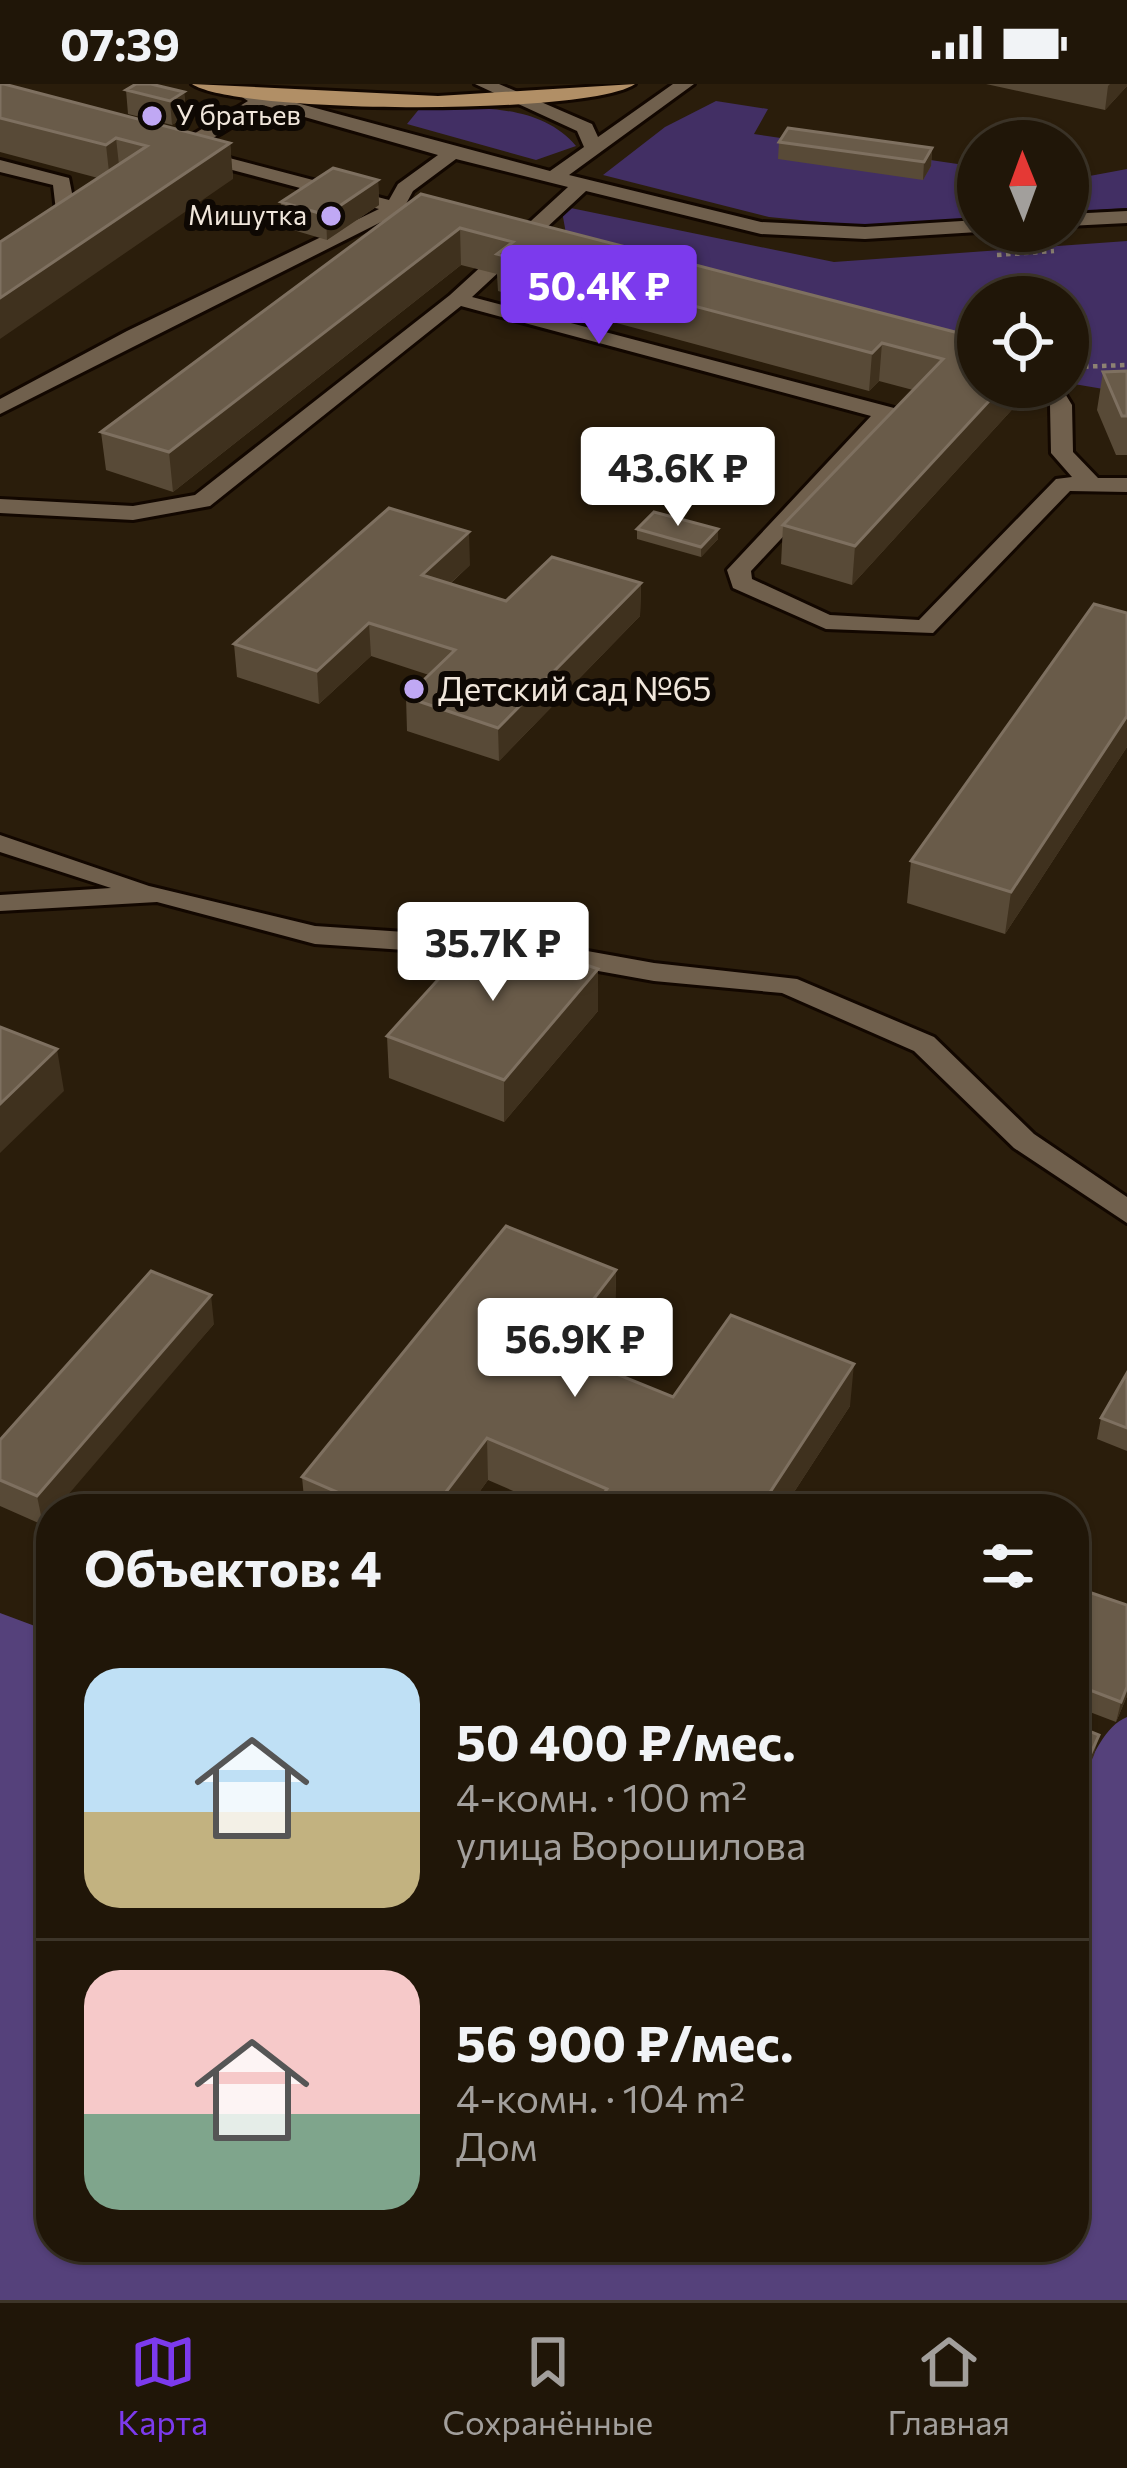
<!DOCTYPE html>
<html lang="ru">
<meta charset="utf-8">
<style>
body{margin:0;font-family:Commissioner,sans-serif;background:#2d2316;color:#f1f3f6;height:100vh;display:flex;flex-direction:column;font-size:45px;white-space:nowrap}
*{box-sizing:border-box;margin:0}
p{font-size:39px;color:#a29f9c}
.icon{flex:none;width:66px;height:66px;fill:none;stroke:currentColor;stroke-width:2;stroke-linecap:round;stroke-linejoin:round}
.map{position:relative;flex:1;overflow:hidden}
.panel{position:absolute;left:36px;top:1410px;width:1053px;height:768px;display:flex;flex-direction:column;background:#201608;border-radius:48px;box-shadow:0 3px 9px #0004,0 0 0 3px #3d3529}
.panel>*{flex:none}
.needle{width:78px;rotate:359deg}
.tools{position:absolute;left:957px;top:36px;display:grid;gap:24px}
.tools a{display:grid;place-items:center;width:132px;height:132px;border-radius:50%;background:#201608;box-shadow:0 3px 9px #0004,0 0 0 3px #3d3529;font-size:60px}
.price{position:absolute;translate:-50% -102px;padding:0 27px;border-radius:12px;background:#fff;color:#222;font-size:39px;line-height:78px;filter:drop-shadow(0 3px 6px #0008)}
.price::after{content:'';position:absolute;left:50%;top:72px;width:36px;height:27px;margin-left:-18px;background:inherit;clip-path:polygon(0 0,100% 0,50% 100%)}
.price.current{background:#7c3aed;color:#fff}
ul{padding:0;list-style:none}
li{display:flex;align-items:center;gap:36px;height:300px;padding:0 48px}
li+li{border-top:3px solid #3d3529}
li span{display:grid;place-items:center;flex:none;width:336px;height:240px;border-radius:36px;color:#555}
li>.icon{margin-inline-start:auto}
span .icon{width:144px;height:144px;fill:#fffc;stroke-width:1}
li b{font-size:51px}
h2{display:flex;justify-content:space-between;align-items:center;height:144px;padding:0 48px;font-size:51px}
.status{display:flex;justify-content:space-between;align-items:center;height:84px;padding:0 60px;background:#201608;direction:ltr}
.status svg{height:33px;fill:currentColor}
.tabs{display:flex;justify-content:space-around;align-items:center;height:168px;border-top:3px solid #3d3529;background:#201608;font-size:33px;color:#a29f9c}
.tabs a{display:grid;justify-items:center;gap:6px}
.tabs .current{color:#7c3aed}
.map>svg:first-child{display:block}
.green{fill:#422f64}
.forest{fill:#55417b}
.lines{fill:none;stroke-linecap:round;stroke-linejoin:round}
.minor-casing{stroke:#120700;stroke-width:6}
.major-casing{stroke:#120700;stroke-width:6}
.path{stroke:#8d8273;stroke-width:4.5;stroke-dasharray:4.5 4.5;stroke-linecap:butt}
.minor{fill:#70604d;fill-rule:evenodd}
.major{fill:#b18f66;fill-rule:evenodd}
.wall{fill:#584a37}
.shaded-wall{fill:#3f311e}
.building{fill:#695b49;stroke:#7e7060;stroke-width:3}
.poi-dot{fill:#c0a8f4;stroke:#0e0803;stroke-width:4.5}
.labels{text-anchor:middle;stroke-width:12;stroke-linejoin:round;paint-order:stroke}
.far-poi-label{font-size:27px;fill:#f0e6db;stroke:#0e0803;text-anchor:start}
.poi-label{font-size:33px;fill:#f0e6db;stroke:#0e0803;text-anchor:start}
</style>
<div class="status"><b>07:39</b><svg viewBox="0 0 49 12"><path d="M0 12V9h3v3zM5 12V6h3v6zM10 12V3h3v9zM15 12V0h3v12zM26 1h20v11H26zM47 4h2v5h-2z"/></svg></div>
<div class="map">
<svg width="1127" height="2216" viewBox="0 0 1127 2216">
<rect width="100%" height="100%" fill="#2a1d0b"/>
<path class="green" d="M716,17l52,8 -14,25 224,33v52l-106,8 -103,-10 -166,-42 62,-48z
M420,24c53,0 119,-6 156,38l-40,14 -129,-36z
M1127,85v39l-59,4v-32z
M561,122l273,56 293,-21v152l-59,-10v-86h-90v62l-409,-109z"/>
<path class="forest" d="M0,1529l51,19v615h1023v-446c12,-26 24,-72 53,-84v583h-1127z"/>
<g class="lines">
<defs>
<path id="minor" d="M475,0h24l93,40 6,13 75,-53h21l-125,91 192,47 104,5 113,-7v12l-113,7 -104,-5 -175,-43 -114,106 422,111v10l-143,153 1,8 78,36 89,5 137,-141 16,-2 -21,-24 -1,-48 -11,-18h22l11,18 1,47 25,26h29v14l-57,-1 -137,142 -107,-4 -93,-41 -6,-18 144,-154 -410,-110 -251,200 -77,14 -133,-7v-14l133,7 62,-11 255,-200 118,-108 -112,-28 -43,32 -7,13 42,11v8l-51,-9 -397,200v-15l127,-68 252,-122 -196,-52 -19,3v-8l84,-51 -9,-6 9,-5 302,81 34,-24 -7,-16zM266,22l172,49 -40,29 -9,16 -194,-51z
M0,76l69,18 7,35 -76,50v-15l56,-37 -3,-26 -53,-13z
M1127,127v12l-59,3v-12z
M0,751l149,51 166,40 211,14 128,23 143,16 137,58 100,97 93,63v26l-113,-75 -100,-97 -132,-58 -128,-12 -128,-23 -211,-14 -158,-42 -157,9v-16l111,-7 -111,-36z"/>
<path id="major" d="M192,0l246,12 197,-12c-45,32 -400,30 -443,0z"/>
</defs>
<use href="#minor" class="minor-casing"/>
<use href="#major" class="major-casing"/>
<path class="path" d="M997,171l57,-4
M1075,283l52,-2"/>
<use href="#minor" class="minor"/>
<use href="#major" class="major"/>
</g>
<path class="wall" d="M0,0l230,59 3,36 -135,-1 -98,-26z
M986,0h141v2l-22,24z
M126,6l58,2 2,24 -14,9 -44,-11z
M779,58l153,6 -1,18 -8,14 -145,-21z
M378,96l1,25 -52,35 -44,-13 -2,-25z
M421,110l557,144 51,53 -177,194 -71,-21 2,-39 130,-135 -34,-9 -10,10 -371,-100 -1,-17 -36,-9 -288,227 -67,-22 -5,-38z
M1127,287v84h-11l-19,-45 6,-38z
M637,445h81v10l-17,18 -64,-18z
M470,481l-20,19 56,17 135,-18 -1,33 -141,145 -92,-30 -1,-34 23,-22 -58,-19 -52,48 -82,-27 -3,-33z
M1127,529v134l-122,187 -98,-31 4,-42z
M598,927l-94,111 -115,-44 -2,-42z
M616,1186l-1,42 -35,47 93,38 177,9 -67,103h-228l-67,-29 -21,29h-162l-3,-32z
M214,1240l-163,185v6l-8,10 -43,-19v-66z
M1127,1289v78l-30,-12 4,-21z
M1074,1503l53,18v91l-11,26 -42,-16z"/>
<path class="shaded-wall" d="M1110,0h17v2l-22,24 3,-24z
M184,8l2,24 -14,9 -2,-24z
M116,54l4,36 -10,7 -4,-36z
M230,59l3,36 -233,160v-41z
M932,64l-1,18 -8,14 1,-18z
M378,96l1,25 -52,35 -1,-25z
M460,144l1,37 -288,227 -4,-40z
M882,259l-3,38 -10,10 3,-38z
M1002,303h28l-1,4 -177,194 3,-39z
M718,445v10l-17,18v-10z
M469,448l1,33 -47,43 -1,-33z
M641,499l-1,33 -141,145 -1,-33z
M369,539l2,33 -52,48 -2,-33z
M1127,632v31l-122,187 6,-42z
M598,885v42l-94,111v-42z
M57,965l7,42 -64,62v-49z
M616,1186l-1,42 -60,79v-42z
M211,1211l3,29 -158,185h-5v6l-8,10 -6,-29z
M854,1280l-4,42 -67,103h-24z
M487,1354l1,42 -21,29h-34z
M1127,1603v9l-11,26 5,-20z
M1099,1651l-5,20 -20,46v-10z"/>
<path class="building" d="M0,0h4l226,59 -230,155v-56l147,-96 -31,-8 -10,7 -106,-27z
M136,0h15l33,8 -14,9 -44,-11z
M788,44l144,20 -8,14 -145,-20z
M333,84l45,12 -52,35 -45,-13z
M421,110l557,144v49h24l-147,159 -72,-21 160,-166 -61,-16 -10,10 -375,-99 16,-12 -53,-14 -291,224 -68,-20z
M1127,287v45h-5l-19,-44z
M389,424l80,24 -47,43 84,26 46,-44 89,26 -143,145 -92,-31 49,-47 -86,-27 -52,48 -83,-27z
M654,428l64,17 -17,18 -64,-18z
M1094,520l33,9v103l-116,176 -100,-31z
M484,845l114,40 -94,111 -117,-44z
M0,943l57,22 -57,55z
M506,1142l110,44 -61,79 118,48 58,-82 123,49 -95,145h-166l14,-20 -120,-51 -54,71h-57l-74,-32z
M151,1187l60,24 -174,201 -37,-16v-40z
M1127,1289v55l-26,-10z
M1074,1503l53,18v82l-6,15 -47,-18z
M1074,1641l25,10 -25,56z"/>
<g class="poi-dot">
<circle cx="152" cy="32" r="12"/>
<circle cx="331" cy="132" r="12"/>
<circle cx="414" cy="605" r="12"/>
</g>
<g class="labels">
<g class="far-poi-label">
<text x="176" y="41">У братьев</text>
<text x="307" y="141" text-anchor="end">Мишутка</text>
</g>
<g class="poi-label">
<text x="438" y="617">Детский сад №65</text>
</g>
</g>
</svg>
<div class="tools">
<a><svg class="needle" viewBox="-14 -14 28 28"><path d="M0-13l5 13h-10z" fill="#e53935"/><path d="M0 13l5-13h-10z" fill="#a29f9c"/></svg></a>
<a><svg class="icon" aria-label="locate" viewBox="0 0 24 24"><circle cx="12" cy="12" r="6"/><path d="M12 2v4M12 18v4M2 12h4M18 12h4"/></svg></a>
</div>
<b class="price current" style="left:599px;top:263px">50.4K ₽</b>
<b class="price" style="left:678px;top:445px">43.6K ₽</b>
<b class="price" style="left:493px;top:920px">35.7K ₽</b>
<b class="price" style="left:575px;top:1316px">56.9K ₽</b>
<section class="panel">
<h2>Объектов: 4<svg class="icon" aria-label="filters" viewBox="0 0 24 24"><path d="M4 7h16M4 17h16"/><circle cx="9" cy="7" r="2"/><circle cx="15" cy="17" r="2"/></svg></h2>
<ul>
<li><span style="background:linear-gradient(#bfe0f5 60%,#c2b280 0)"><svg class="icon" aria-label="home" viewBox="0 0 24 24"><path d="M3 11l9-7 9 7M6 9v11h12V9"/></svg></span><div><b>50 400 ₽/мес.</b><p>4-комн. · 100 m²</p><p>улица Ворошилова</p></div></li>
<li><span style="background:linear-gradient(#f6c9c9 60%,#7fa58c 0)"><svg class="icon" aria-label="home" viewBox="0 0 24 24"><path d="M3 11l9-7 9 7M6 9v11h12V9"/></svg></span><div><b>56 900 ₽/мес.</b><p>4-комн. · 104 m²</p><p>Дом</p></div></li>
</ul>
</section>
</div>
<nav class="tabs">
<a class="current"><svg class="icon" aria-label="map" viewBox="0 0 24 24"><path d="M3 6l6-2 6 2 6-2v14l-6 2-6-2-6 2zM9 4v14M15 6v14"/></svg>Карта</a>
<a><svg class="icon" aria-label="saved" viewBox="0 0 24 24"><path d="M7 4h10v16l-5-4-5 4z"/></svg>Сохранённые</a>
<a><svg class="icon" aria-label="home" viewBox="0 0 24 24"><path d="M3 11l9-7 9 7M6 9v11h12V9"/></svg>Главная</a>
</nav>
